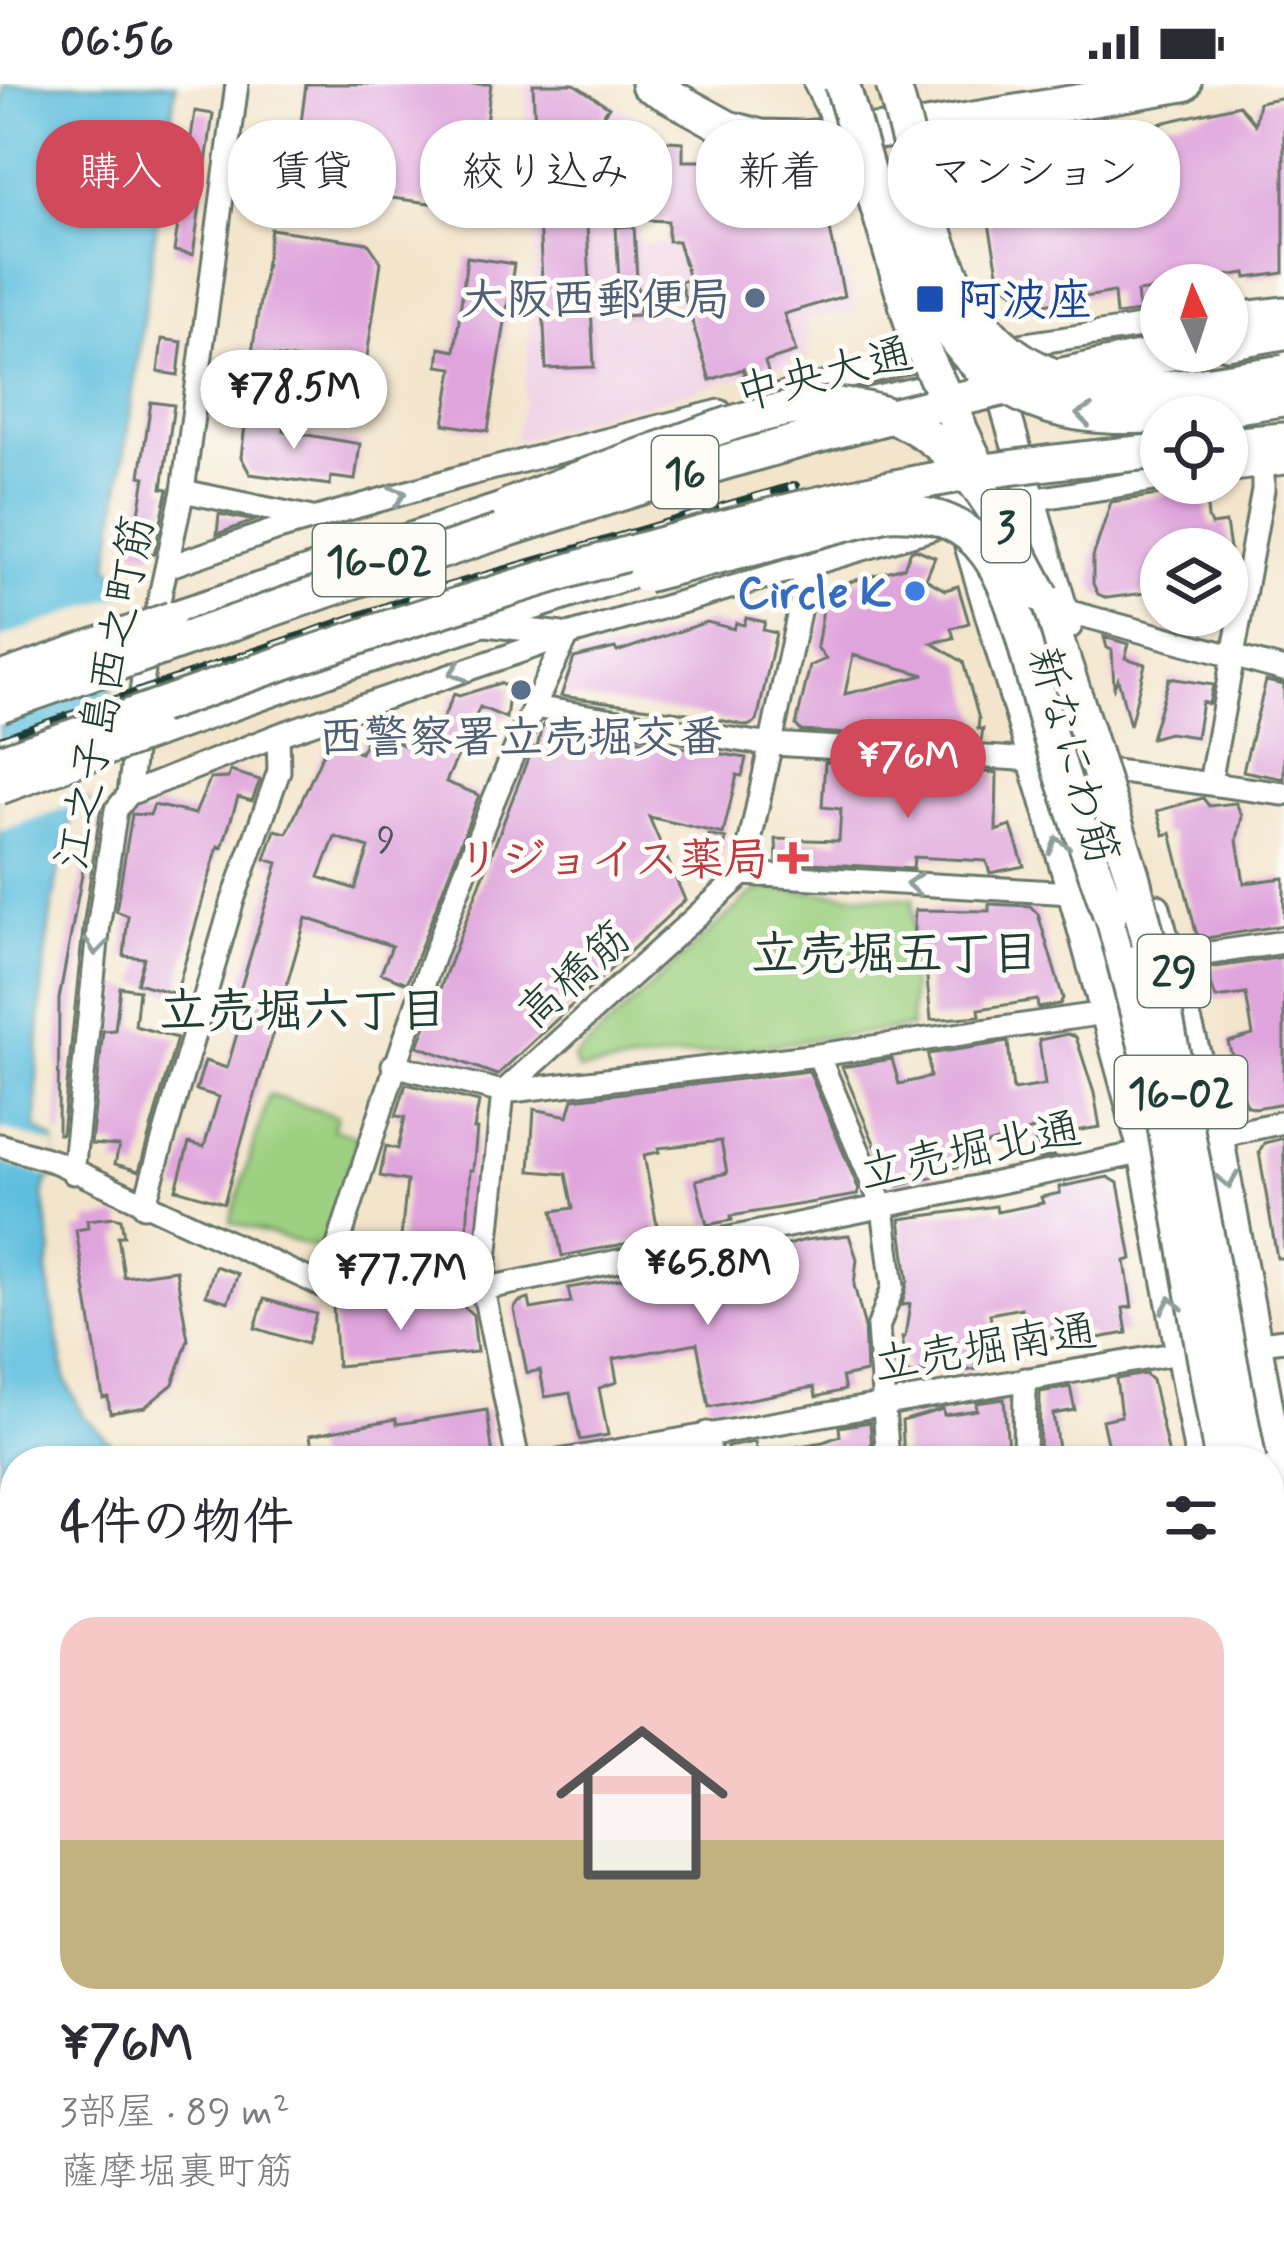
<!DOCTYPE html>
<html lang="ja">
<meta charset="utf-8">
<style>
body{margin:0;font-family:Mynerve,"Klee One",sans-serif;background:#f2f2f3;color:#2b2b33;height:100vh;display:flex;flex-direction:column;font-size:45px;white-space:nowrap}
*{box-sizing:border-box;margin:0}
p{font-size:39px;color:#7c7c81}
.icon{flex:none;width:66px;height:66px;fill:none;stroke:currentColor;stroke-width:2;stroke-linecap:round;stroke-linejoin:round}
.map{position:relative;flex:1;overflow:hidden}
.drawer{position:absolute;left:0px;top:1362px;width:1284px;height:804px;display:flex;flex-direction:column;background:#fff;border-radius:48px 48px 0 0;box-shadow:0 3px 9px #0004}
.drawer>*{flex:none}
.top-card{position:absolute;left:36px;top:36px;width:1212px;height:108px;display:flex;gap:24px}
.needle{width:78px;rotate:357deg}
.fabs{position:absolute;left:1140px;top:180px;display:grid;gap:24px}
.fabs a{display:grid;place-items:center;width:108px;height:108px;border-radius:50%;background:#fff;box-shadow:0 3px 9px #0004;font-size:60px}
.price{position:absolute;translate:-50% -102px;padding:0 27px;border-radius:42px;background:#fff;color:#222;font-size:39px;line-height:78px;filter:drop-shadow(0 3px 6px #0008)}
.price::after{content:'';position:absolute;left:50%;top:72px;width:36px;height:27px;margin-left:-18px;background:inherit;clip-path:polygon(0 0,100% 0,50% 100%)}
.price.active{background:#d1495b;color:#fff}
ul{padding:0;list-style:none}
li{display:grid;align-content:center;gap:24px;height:636px;padding:0 60px}
li+li{border-top:3px solid #e1e1e2}
li span{display:grid;place-items:center;height:372px;border-radius:36px;color:#555}
li>.icon{margin-inline-start:auto}
span .icon{width:216px;height:216px;fill:#fffc;stroke-width:1}
li b{font-size:51px}
h2{display:flex;justify-content:space-between;align-items:center;height:144px;padding:0 60px;font-size:51px}
.chip{padding:0 42px;border-radius:48px;background:#fff;box-shadow:0 3px 9px #0004;font-size:42px;line-height:108px}
.chip.active{background:#d1495b;color:#fff}
.status{display:flex;justify-content:space-between;align-items:center;height:84px;padding:0 60px;background:#fff;direction:ltr}
.status svg{height:33px;fill:currentColor}
.map>svg:first-child{display:block}
.built{fill:#efd0e5}
.green{fill:#9dd080;stroke:#5e865a;stroke-width:3}
.water{fill:#60bfde;stroke:#407e89;stroke-width:3}
.pier{fill:#f3e5cc}
.building{fill:#dfa4dc;fill-rule:evenodd}
.lines{fill:none;stroke-linecap:round;stroke-linejoin:round}
.minor-casing{stroke:#697869;stroke-width:27}
.major-casing{stroke:#697869;stroke-width:33}
.highway-casing{stroke:#697869;stroke-width:39}
.minor{stroke:#fff;stroke-width:21}
.major{stroke:#fff;stroke-width:27}
.highway{stroke:#fff;stroke-width:33}
.rail-casing{stroke:#1f3d34;stroke-width:10}
.rail{stroke:#fdfcf7;stroke-width:6;stroke-dasharray:18;stroke-linecap:butt}
.major-bridge-casing{stroke:#697869;stroke-width:33;stroke-linecap:butt}
.highway-bridge-casing{stroke:#697869;stroke-width:39;stroke-linecap:butt}
.major-bridge{stroke:#fff;stroke-width:27}
.highway-bridge{stroke:#fff;stroke-width:33}
.oneway{stroke:#8f9e9a}
.service-dot{fill:#5c6f8a;stroke:#fdfcf7;stroke-width:4.5}
.transit-dot{fill:#1a4fb4;stroke:#fdfcf7;stroke-width:4.5}
.shop-dot{fill:#3f7fe0;stroke:#fdfcf7;stroke-width:4.5}
.health-dot{fill:#e0444e;stroke:#fdfcf7;stroke-width:4.5}
.labels{text-anchor:middle;stroke-width:10;stroke-linejoin:round;paint-order:stroke}
.number-label{font-size:39px;fill:#4f575e}
.shield{fill:#fdfcf7;stroke:#62766e;stroke-width:3}
.shield-label{font-size:42px;font-weight:bold;fill:#1f3d34}
.service-label{font-size:45px;font-weight:bold;fill:#4e5e75;stroke:#fdfcf7;text-anchor:end}
.transit-label{font-size:45px;font-weight:bold;fill:#164399;stroke:#fdfcf7;text-anchor:start}
.street-label{font-size:45px;fill:#1f3d34;stroke:#fdfcf7}
.shop-label{font-size:45px;font-weight:bold;fill:#366cbe;stroke:#fdfcf7;text-anchor:end}
.health-label{font-size:45px;font-weight:bold;fill:#be3a42;stroke:#fdfcf7;text-anchor:end}
.neighbourhood-label{font-size:48px;font-weight:bold;fill:#1f3d34;stroke:#fdfcf7}
</style>
<div class="status"><b>06:56</b><svg viewBox="0 0 49 12"><path d="M0 12V9h3v3zM5 12V6h3v6zM10 12V3h3v9zM15 12V0h3v12zM26 1h20v11H26zM47 4h2v5h-2z"/></svg></div>
<div class="map">
<svg width="1284" height="2166" viewBox="0 0 1284 2166">
<rect width="100%" height="100%" fill="#fdfcf7"/>
<filter id="ink" filterUnits="userSpaceOnUse"><feTurbulence type="fractalNoise" baseFrequency=".00833" numOctaves="2"/><feDisplacementMap in="SourceGraphic" scale="24" xChannelSelector="R" yChannelSelector="G"/><feConvolveMatrix kernelMatrix="1 2 1 2 8 2 1 2 1" color-interpolation-filters="sRGB"/></filter>
<filter id="wash" filterUnits="userSpaceOnUse"><feTurbulence type="fractalNoise" baseFrequency=".004" numOctaves="4" result="noise"/><feDisplacementMap in="SourceGraphic" scale="48" xChannelSelector="R" yChannelSelector="G"/><feGaussianBlur stdDeviation="2.7" result="paint"/><feColorMatrix in="noise" values="0 0 0 0 0 0 0 0 0 0 0 0 0 0 0 0 0 1.4 0 .05"/><feComposite in="paint" operator="in"/></filter>
<g filter="url(#wash)">
<rect width="100%" height="100%" fill="#f3e5cc"/>
<path class="built" d="M523,0h54l74,42v35l-8,26 -3,53 4,4 192,-6 22,75 -52,4 2,41 -168,48h-18l-108,36 10,-40 12,-149z
M93,2151h436l-1,15h-440z"/>
<path class="green" d="M767,805l146,10 -2,128 -333,43 -4,-12 177,-164z
M269,1011l68,21 -4,13 26,8 -35,113 -94,-28z
M919,2151h294v3l-60,1 -1,11 -233,-1z"/>
<path class="water" d="M4,0h172l-67,482 22,28 -42,208 -14,4c-31,102 -38,216 -39,323l18,11 1,38 -8,2 -4,15 9,57 -5,19 18,108 18,36 45,46h-113v774h18l-5,15h-28v-2125z"/>
<path class="pier" d="M135,506l-10,64 -125,46v-62z
M109,650l-13,63 -96,34v-60z
M0,1044l55,17 1,34 -56,-17z
M0,1968l15,2v103l-15,-2z"/>
<g id="blocks">
<path class="building" d="M306,0h185l-16,125 -182,-24z
M533,0h41l35,23 -26,36 11,224 -48,2z
M1284,13v176l-37,5 -1,-5 -85,12v4l-24,3 2,20 -23,3 -2,-23 -81,14 -33,-24 -24,-126 142,-25 -1,-5 22,-4 1,6 99,-23 16,19 4,-22z
M195,27l18,3 -20,141 -19,-4z
M653,56l30,2v19h31l8,9v15h12v5l70,-5 20,16 20,95 -60,18 12,38 -31,10 6,20 -21,8 -7,-21 -33,11 -30,-98 9,-3 -11,-38h-10v-20l-47,-2 -2,-32 26,-2 7,-23z
M634,142l5,89 -18,1 -5,-89z
M271,145l97,14 13,19 -16,108 -113,-17z
M467,173l47,7 -26,167 -44,-7 9,-56 -15,-2 2,-18 15,3z
M162,255l20,3 -4,33 -20,-3z
M151,318l23,3 -12,83 6,1 -14,65 -21,-3 12,-74 -5,-1z
M263,322l15,2 -1,8 9,1 -2,14 76,13 -5,36 -24,-3 -1,8 -80,-11 -9,-17 6,-47 15,2z
M1205,404l3,30 3,7 15,-2 4,26h-69v42l-54,7 -9,-4 -5,-10v-27l18,-55z
M219,430l35,7 -37,13z
M916,465l19,8 -9,22 19,11 13,-4 11,37 -18,5 3,10 -22,5 31,19 16,57 -1,10h5l-2,13 -180,-11 -5,-6 14,-59 16,-7 -9,-12 7,-44 26,-17 -1,-4 55,-15 7,-16zM853,571l72,20 -80,19z
M746,534l19,4 -2,8 13,3 -19,88 -9,5 -61,-13 -126,-17 13,-38 41,-10 2,4 90,-30 27,7 2,-6 8,2z
M1104,553l25,7 -4,14 20,6 -15,62 -12,-47 -4,8 -2,-37 -5,-2z
M1169,594l44,7 -4,19 -7,-2 -6,35 -27,-4 -18,5z
M1266,597l18,4v94l-41,-8z
M500,599l10,5 -4,30 -26,-11 -34,75 33,13 -72,188 -26,-10 11,-27 -86,-28 -82,285 -48,-14 13,-46 15,4 15,-50 -23,-7 9,-29 22,7 12,-41 -9,-3 48,-161 -13,-4 10,-29 12,3 42,-93 31,13 10,-21 57,22 27,-60 5,2zM335,753l34,11 -14,41 -36,-12z
M545,640l201,34 -4,18 -5,-1 -14,59 -74,-17 36,83 -188,175 -79,-29 112,-293 3,-6 4,1 4,-19z
M825,678l47,3 -1,5 41,4v3l57,3v-9l28,2 -1,58 15,-5 13,40 -34,7 -4,-12 -72,-4 -1,12 -136,-8 -1,-22 63,2 2,-32 -19,-2z
M230,687l30,9 -8,21 -14,-4 -16,51 -4,-2 -42,148 -39,-11 7,-25 -20,-2 4,-40 -12,-5 16,-97 18,1 4,-10 41,9 15,-35 18,-1z
M1203,714l6,8 27,-3 6,13 -5,24 7,43 40,-5v47l-83,14 -5,-7 -25,-99 -7,2 -7,-24z
M96,715l5,8 -17,113 -22,214h-4l1,-135z
M709,751l17,4 -4,15 -5,5 -13,-3z
M989,820l41,2 8,8 25,84 -3,6 -22,4 -1,-8 -58,9 1,7 -49,4 -6,-62 -13,-1 3,-47 74,1z
M1284,873v146l-29,5 -9,-3 -18,-63 25,-7 -7,-41 -30,4 -9,-24 2,-6z
M120,903l19,3 -4,36 42,12 -38,133 -24,-7 4,-18 -28,-2 12,-113 12,-1z
M1068,950l8,3 18,56 6,34 -50,8 4,21 -15,3 -6,-29 -59,18 2,16 -43,7 1,6 -36,9 -8,-5 -48,-114 50,-8 7,25 31,-7 -2,-23 80,-12 5,48 32,-5 -6,-45z
M809,987l50,119 -2,5 -126,21 1,4 -25,5 -11,-45 31,-7 -6,-32 -63,7 1,4 -15,3 15,82 -97,19 -9,-45 20,-3 -7,-34 -36,-3 4,-62 34,7 5,-17z
M406,1000l73,18 -5,27h3l-4,41h-3l-4,90 -7,10 -61,-4 9,-85 -27,-5 6,-30 12,3 7,-32 -9,-1z
M1284,1054v120h-7l-18,-106 5,-9z
M1108,1093l10,6 14,76 -7,2 7,46 -9,1 4,25 -35,6 -1,-8 -64,11 -6,-34 -31,6 6,37 -22,4 3,14 -26,4 -1,-5 -42,7 -6,-38h3l5,-33 -8,1 6,-25 -8,-61 96,-13 1,6 46,-9 -2,-6 19,-4 -1,-6z
M114,1133l7,2 3,17h-6l6,41 52,-7 12,70 -15,44 -28,23 -35,6 -2,-16 -5,1 -27,-168 12,-2 -1,-8z
M849,1151l8,24 -3,26 10,39 2,48 -24,5 3,13 -29,7 -2,-10 -105,20 -12,-64 -84,16 4,23 -18,6 9,47 -28,5 -10,-47 -25,4 -5,-27 -13,3 -13,-64 5,-7 10,-3 2,10 40,-7 -3,-14 104,-18 70,-19 5,22 28,-6 -4,-17 34,-10z
M215,1182l23,8 -10,28 -22,-7z
M264,1215l52,15 -9,30 -52,-16z
M374,1219l16,4 72,-2 11,10 4,37 -140,14 -4,-59z
M1145,1290l7,6 17,76 -58,5 -9,-41 19,-4 -5,-37z
M1070,1303l5,23 -22,4 6,42 -20,5 1,-69z
M1004,1315l5,62h-105l-2,-40 41,-12 1,6 33,-5 -1,-7z
M487,1326l6,47 -28,4h-151l-4,-26 86,-16 1,5z
M870,1338l3,39h-114v-8l64,-11 17,-6 -1,-9z
M755,1358l3,19h-29l-2,-14z
M118,2151h46v15h-47z
M339,2151h80v15h-80z
M586,2151h178l1,15h-179z
M800,2151h46l1,15h-47z"/>
</g>
</g>
<g filter="url(#ink)">
<use href="#blocks" fill-opacity="0" stroke="#697869" stroke-width="3"/>
<g class="lines">
<defs>
<path id="minor" d="M815,0l26,52
M1227,231l57,-7
M761,316l151,-39 249,-37
M1227,387l57,-8
M183,407l134,28
M984,430l47,-14 130,-21
M167,483l108,-37 196,-56 249,-63
M1063,526l221,60
M486,541l76,9
M533,623l224,36 277,17
M1115,687l169,23
M1210,699l53,-293v-24
M129,710l149,-59 290,-100 381,-111
M743,790l329,19
M1171,875l113,-17
M818,971l65,153 10,79 -15,41 10,133
M393,981l110,27 315,-37 287,-42
M1209,1054l75,-16
M0,1061l56,17 269,125 158,2 672,-139
M73,1089l26,-251 17,-112 13,-16 15,-125 39,-178 54,-407
M144,1122l89,-306 46,-129 -1,-36
M325,1203c69,-222 140,-444 243,-652
M1245,1261l39,-5
M707,1349l4,28
M518,1377l-35,-172 20,-197 240,-218 60,-281 1,-25
M558,1377l632,-110
M1024,1377l1,-82
M0,1732l15,2
M72,2166l4,-15
M556,2166v-15
M898,2166v-15"/>
<path id="major" d="M995,290l73,251
M852,322l103,-23
M944,377l128,432 71,260 57,308
M171,532l355,-117
M157,649l180,-64 326,-105
M1156,824l63,228 65,353
M1269,1753v111
M0,2001l15,3
M0,2039l15,3
M1269,2093l15,1
M1263,2166l1,-15"/>
<path id="highway" d="M648,0l80,44 33,9 42,1 117,-10 264,-44
M1227,258l57,-10
M1227,361l57,-5
M1042,512l44,133
M1082,689l12,64
M1105,804l19,73
M1269,1493l7,44
M1269,2006l15,-26"/>
</defs>
<use href="#minor" class="minor-casing"/>
<use href="#major" class="major-casing"/>
<use href="#highway" class="highway-casing"/>
<use href="#minor" class="minor"/>
<use href="#major" class="major"/>
<use href="#highway" class="highway"/>
<defs>
<path id="rail" d="M0,656l427,-147 368,-107"/>
</defs>
<use href="#rail" class="rail-casing"/>
<use href="#rail" class="rail"/>
<defs>
<path id="major-bridge" d="M0,592l171,-60
M0,706l157,-57"/>
<path id="highway-bridge" d="M842,0l72,247 66,140
M893,0c44,148 56,311 254,305 45,-1 92,-11 137,-17
M896,114c14,43 26,90 51,129 78,123 217,89 337,72
M508,422c48,-20 97,-37 146,-55 86,-31 185,-76 271,-17 53,36 88,106 117,162
M645,491l242,-62c37,-2 74,6 98,38 33,42 45,121 61,172 19,65 42,128 64,191
M0,621c388,-137 775,-278 1181,-354
M1086,645l46,146 29,116 88,470
M0,678c289,-102 581,-208 881,-272 92,-20 186,-30 280,-39
M1124,877l38,148 60,352
M1269,1587l15,66"/>
</defs>
<use href="#major-bridge" class="major-bridge-casing"/>
<use href="#highway-bridge" class="highway-bridge-casing"/>
<use href="#major-bridge" class="major-bridge"/>
<use href="#highway-bridge" class="highway-bridge"/>
</g>
<defs><path id="oneway-chevron" d="M-2-3.5L2.5 0L-2 3.5" fill="none" stroke-width="1.6" stroke-linecap="round" stroke-linejoin="round" transform="scale(3)"/></defs>
<g class="oneway">
<use href="#oneway-chevron" transform="translate(1084 331) rotate(-172)"/>
<use href="#oneway-chevron" transform="translate(398 411) rotate(-17)"/>
<use href="#oneway-chevron" transform="translate(457 588) rotate(162)"/>
<use href="#oneway-chevron" transform="translate(1058 761) rotate(-106)"/>
<use href="#oneway-chevron" transform="translate(914 800) rotate(-177)"/>
<use href="#oneway-chevron" transform="translate(96 863) rotate(96)"/>
<use href="#oneway-chevron" transform="translate(1228 1096) rotate(79)"/>
<use href="#oneway-chevron" transform="translate(1171 1221) rotate(-100)"/>
</g>
</g>
<g class="service-dot">
<circle cx="755" cy="214" r="12"/>
<circle cx="521" cy="606" r="12"/>
</g>
<rect class="transit-dot" x="915" y="200" width="30" height="30" rx="6"/>
<circle class="shop-dot" cx="915" cy="507" r="12"/>
<path class="health-dot" d="M787 756h12v12h12v12h-12v12h-12v-12h-12v-12h12z"/>
<g class="labels">
<g class="number-label">
<text x="386" y="768">9</text>
</g>
<g class="shield">
<rect x="652" y="352" width="66" height="72" rx="9"/>
<rect x="982" y="406" width="48" height="72" rx="9"/>
<rect x="313" y="440" width="132" height="72" rx="9"/>
<rect x="1138" y="851" width="72" height="72" rx="9"/>
<rect x="1115" y="972" width="132" height="72" rx="9"/>
</g>
<g class="shield-label">
<text x="685" y="403">16</text>
<text x="1006" y="457">3</text>
<text x="379" y="491">16-02</text>
<text x="1174" y="902">29</text>
<text x="1181" y="1023">16-02</text>
</g>
<g class="service-label">
<text x="731" y="230">大阪西郵便局</text>
<text x="521" y="668" text-anchor="middle">西警察署立売堀交番</text>
</g>
<g class="transit-label">
<text x="957" y="231">阿波座</text>
</g>
<g class="street-label">
<text transform="translate(824 288) rotate(-14)" y="16">中央大通</text>
<text transform="translate(103 608) rotate(-79)" y="16">江之子島西之町筋</text>
<text transform="translate(1075 671) rotate(74)" y="16">新なにわ筋</text>
<text transform="translate(573 890) rotate(-42)" y="16">高橋筋</text>
<text transform="translate(970 1065) rotate(-12)" y="16">立売堀北通</text>
<text transform="translate(985 1262) rotate(-9)" y="16">立売堀南通</text>
</g>
<g class="shop-label">
<text x="891" y="523">Circle K</text>
</g>
<g class="health-label">
<text x="769" y="790">リジョイス薬局</text>
</g>
<g class="neighbourhood-label">
<text x="895" y="885">立売堀五丁目</text>
<text x="303" y="942">立売堀六丁目</text>
</g>
</g>
</svg>
<div class="fabs">
<a><svg class="needle" viewBox="-14 -14 28 28"><path d="M0-13l5 13h-10z" fill="#e53935"/><path d="M0 13l5-13h-10z" fill="#7c7c81"/></svg></a>
<a><svg class="icon" aria-label="locate" viewBox="0 0 24 24"><circle cx="12" cy="12" r="6"/><path d="M12 2v4M12 18v4M2 12h4M18 12h4"/></svg></a>
<a><svg class="icon" aria-label="layers" viewBox="0 0 24 24"><path d="M12 4l9 5-9 5-9-5zM3 14l9 5 9-5"/></svg></a>
</div>
<b class="price" style="left:294px;top:368px">¥78.5M</b>
<b class="price active" style="left:908px;top:737px">¥76M</b>
<b class="price" style="left:708px;top:1244px">¥65.8M</b>
<b class="price" style="left:401px;top:1249px">¥77.7M</b>
<div class="top-card">
<a class="chip active">購入</a>
<a class="chip">賃貸</a>
<a class="chip">絞り込み</a>
<a class="chip">新着</a>
<a class="chip">マンション</a>
</div>
<section class="drawer">
<h2>4件の物件<svg class="icon" aria-label="filters" viewBox="0 0 24 24"><path d="M4 7h16M4 17h16"/><circle cx="9" cy="7" r="2"/><circle cx="15" cy="17" r="2"/></svg></h2>
<ul>
<li><span style="background:linear-gradient(#f6c9c9 60%,#c2b280 0)"><svg class="icon" aria-label="home" viewBox="0 0 24 24"><path d="M3 11l9-7 9 7M6 9v11h12V9"/></svg></span><div><b>¥76M</b><p>3部屋 · 89 m²</p><p>薩摩堀裏町筋</p></div></li>
</ul>
</section>
</div>
